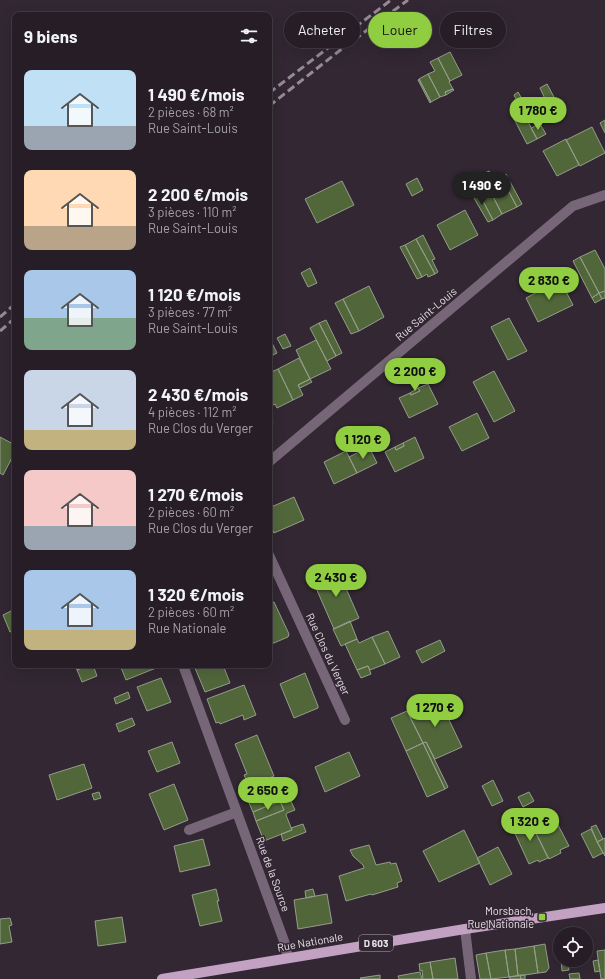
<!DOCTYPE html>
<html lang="fr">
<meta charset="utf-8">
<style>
body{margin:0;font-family:Barlow,sans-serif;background:#322a32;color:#f1f3f6;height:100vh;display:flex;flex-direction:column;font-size:15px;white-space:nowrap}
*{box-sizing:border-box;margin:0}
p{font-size:13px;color:#a4a2a7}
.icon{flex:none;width:22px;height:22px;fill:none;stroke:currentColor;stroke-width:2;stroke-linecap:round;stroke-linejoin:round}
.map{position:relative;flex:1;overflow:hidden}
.details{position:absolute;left:12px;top:12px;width:260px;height:656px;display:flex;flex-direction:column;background:#261d26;border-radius:8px;box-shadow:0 4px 16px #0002,0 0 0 1px #423b43}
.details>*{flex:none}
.hud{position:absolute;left:284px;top:12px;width:261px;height:36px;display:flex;gap:8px}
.tools{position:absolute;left:553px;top:927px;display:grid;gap:8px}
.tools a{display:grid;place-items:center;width:40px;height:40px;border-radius:50%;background:#261d26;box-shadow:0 4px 16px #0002,0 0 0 1px #423b43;font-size:20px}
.price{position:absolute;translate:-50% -34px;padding:0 9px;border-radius:14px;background:#91cd40;color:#111;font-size:13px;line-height:26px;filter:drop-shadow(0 1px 2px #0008)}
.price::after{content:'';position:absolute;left:50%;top:24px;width:12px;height:9px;margin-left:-6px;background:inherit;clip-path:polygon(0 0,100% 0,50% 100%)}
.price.active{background:#222;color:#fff}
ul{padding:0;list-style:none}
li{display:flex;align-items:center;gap:12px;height:100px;padding:0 12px}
li span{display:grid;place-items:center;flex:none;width:112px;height:80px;border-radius:8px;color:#555}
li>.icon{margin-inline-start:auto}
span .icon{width:48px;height:48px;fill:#fffc;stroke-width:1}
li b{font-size:17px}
h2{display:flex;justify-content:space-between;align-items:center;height:48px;padding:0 12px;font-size:17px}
.pill{padding:0 14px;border-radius:18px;background:#261d26;box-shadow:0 4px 16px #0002,0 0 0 1px #423b43;font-size:14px;line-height:36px}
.pill.active{background:#91cd40;color:#111}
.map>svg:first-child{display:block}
.building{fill:#51673a;stroke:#949d8c}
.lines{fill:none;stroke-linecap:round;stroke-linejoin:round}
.minor{stroke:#767;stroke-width:10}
.major{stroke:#c3a1c2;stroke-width:10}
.rail{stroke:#958b94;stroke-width:3;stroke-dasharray:8 4;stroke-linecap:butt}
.poi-dot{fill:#91cd40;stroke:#322732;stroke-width:1.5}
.labels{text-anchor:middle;stroke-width:3;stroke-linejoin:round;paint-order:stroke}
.shield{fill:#322732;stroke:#b2a9b1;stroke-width:1}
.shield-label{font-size:10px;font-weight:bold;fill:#e9e1e8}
.street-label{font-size:11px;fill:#e9e1e8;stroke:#322732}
.poi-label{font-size:11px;fill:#e9e1e8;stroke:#322732;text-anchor:end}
</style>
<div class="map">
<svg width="605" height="979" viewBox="0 0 605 979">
<rect width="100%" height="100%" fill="#322732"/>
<path class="building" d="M450,52l12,23 -12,6 -12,-23z
M438,58l12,23 -1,1 4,7 -8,3 1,3 -6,2 -12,-23 7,-3 -5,-9z
M428,74l12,23 -9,5 -12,-23z
M419,79l12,23 -1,1 -12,-23z
M547,84l7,13 -8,4 -6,-13z
M453,89l1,1 -8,5 -1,-3z
M518,92l4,7 -5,2 -3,-6z
M524,114l13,25 -10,5 -13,-25z
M605,120v13l-5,-10z
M540,124l6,10 -9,5 -6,-11z
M592,127l13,26 -25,13 -14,-26z
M566,139l13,26 -22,11 -14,-25z
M489,171l6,9 -8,5 -6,-10z
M506,174l16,30 -5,3 -16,-30z
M481,175l6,10 -10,5 -5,-10z
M501,177l16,30 -15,7 -15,-29z
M417,178l6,12 -11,6 -6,-12z
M472,180l5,10 -6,3 -5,-10z
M342,181l12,24 -37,18 -12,-24z
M487,185l15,29 -9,6 -16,-30z
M477,190l16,30 -5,2 -17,-29z
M465,210l13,25 -28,15 -13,-25z
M423,235l12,24 -3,1 6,12 -3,2 -19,-35z
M416,239l19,35 -7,3 -1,-3 -5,3 -17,-32z
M405,245l17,32 -5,2 -17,-32z
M595,250l10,19v22l-6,2 -19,-36z
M580,257l19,36 -7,5 -19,-37z
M310,268l7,15 -9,4 -7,-14z
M560,280l13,25 -35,17 -12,-24z
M369,286l15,31 -25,14 -16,-32z
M605,291v7l-3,1 -3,-6z
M599,293l3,6 -7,4 -3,-5z
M343,299l16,32 -8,3 -16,-31z
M509,318l18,33 -19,9 -17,-33z
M326,320l16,33 -6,3 -17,-33z
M319,323l17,33 -9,5 -17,-33z
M285,334l6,12 -8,3 -6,-11z
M316,340l15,29 -21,10 -14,-29z
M272,343l5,10 -6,3 -2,-5v-6z
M299,358l11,21 -12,6 5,10 -10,5 -15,-31z
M278,369l15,31 -16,8 -2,-4 -6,3v-34z
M494,371l21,40 -21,11 -21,-40z
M310,379l2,3 -12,6 -2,-3z
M428,384l10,20 -29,14 -10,-20 11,-5 1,2 9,-4 -2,-3z
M418,388l2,3 -9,4 -1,-2z
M477,413l12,25 -27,13 -13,-24z
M269,414l4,9 -2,1 -2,-4z
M0,437l15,8v7l-12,23 -3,-2z
M415,437l9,21 -29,14 -10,-20 10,-5 1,3 8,-4 -1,-3z
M403,443l1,3 -8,4 -1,-3z
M369,447l8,16 -20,10 -8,-16z
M346,451l11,22 -23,11 -10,-22z
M294,497l10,23 -30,13 -5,-11v-14z
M337,568l22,50 -25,11 -22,-50z
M274,602l15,32 -1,3 -19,8v-41z
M15,609v21l-5,2 -7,-17z
M350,621l7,18 -16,7 -8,-17z
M388,631l12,26 -15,7 -13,-27z
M372,637l13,27 -15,6 -2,-4 -11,4 -12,-26 12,-5 2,4z
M440,640l5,11 -23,12 -6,-12z
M75,665h14l-12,5z
M89,665h4l4,11 -15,6 -5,-12z
M120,665h35l1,3 -30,12z
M193,665h10l-8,3z
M203,665h20l7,18 -25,9 -10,-24z
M368,666l3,8 -10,4 -4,-8z
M305,673l13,33v2l-24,10 -14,-34z
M161,678l10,24 -24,9 -10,-24z
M244,685l12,30 -12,5 -1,-5 -23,9 -1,-2 -3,1 -9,-24z
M128,692l2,6 -14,6 -2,-6z
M438,697l24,50 -27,12 -9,-17 -3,1 -16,-32z
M407,711l16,32 -17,8 -15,-33z
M132,718l3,7 -16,7 -3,-8z
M257,735l17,41 -25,10 -5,-11 3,-1 -12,-30z
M172,742l8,21 -23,9 -9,-21z
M426,742l22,45 -3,2 -22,-46z
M423,743l22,46 -18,8 -21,-46z
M349,752l11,24 -35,16 -10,-25z
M84,764l8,24 -35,12 -8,-25z
M493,780l10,21 -11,5 -10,-20z
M174,784l14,36 -24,10 -15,-36z
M286,790l3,7 -36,15 -4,-9 18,-7 1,-1 5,-2 1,2z
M99,792l2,6 -7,2 -2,-6z
M529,792l5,9 -11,6 -5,-10z
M289,797l6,13 -8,3 -1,2 6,15 -28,11 -8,-20 28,-11 -4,-9z
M280,801l4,9 -28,11 -3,-9z
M540,816l6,12 -10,5 -6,-13z
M529,819l19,39 -9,4 -1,-2 -9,4 -17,-37z
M557,823l12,23 -9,4 1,3 -12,6 -13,-26z
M303,824l3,8 -23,9 -2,-7 11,-4 -1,-2z
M596,825l7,14 -6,3 -6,-15z
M591,829l12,24 -10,5 -12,-24z
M464,830l16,33 -41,19 -16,-31z
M605,838v18l-8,-14z
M203,839l7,26 -30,7 -6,-26z
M369,845l7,20 14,-3 1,2 5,-1 6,18 -5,2 1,4 -26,8 -1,-1 -25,7 -7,-25 25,-8 -1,-3 -10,-9 -3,-6z
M498,847l14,27 -22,11 -13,-27z
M216,889l3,12h-2l5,20 -22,5 -8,-31z
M313,889l2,7 -9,2 -1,-7z
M327,894l5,29 -34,6 -4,-29z
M122,917l4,25 -28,4 -3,-25z
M10,918l2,7 -3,1 3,16 -12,2v-25z
M545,944l4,24 -3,4 -8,1 -4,-27z
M534,946l4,27 -20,3 -3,-27z
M515,949l3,27 -9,1 -4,-27z
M505,950l4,27 -18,2 -5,-26z
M605,950v29h-4l-4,-28z
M486,953l5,26h-11l-4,-24z
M455,958l3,21h-25l-3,-17z
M561,960h6l2,10 -7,1z
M598,960l2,11 -5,1 -2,-11z
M430,962l3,17h-10l-1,-9 -2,1 -1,-7z
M420,972l2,7h-23l-1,-3z
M579,973l1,6h-10l-1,-5z
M380,975v4h-19l-1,-1z
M520,975l1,4h-11l-1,-2z
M520,975h5v4h-4z"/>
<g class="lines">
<path class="minor" d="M269,462l304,-256 32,-11
M269,555l76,165
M183,665l101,276 4,17
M189,830l48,-18
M465,929l6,50"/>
<path class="major" d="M162,979l303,-50 140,-21"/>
<path class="rail" d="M269,93l122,-93
M269,106l74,-58 65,-48
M0,317l15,-13
M0,331l15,-13"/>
</g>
<rect class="poi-dot" x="538" y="913" width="8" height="8" rx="2"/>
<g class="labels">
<rect class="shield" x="359" y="935" width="34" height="16" rx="3"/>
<g class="shield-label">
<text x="376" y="947">D 603</text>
</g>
<g class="street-label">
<text transform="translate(426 314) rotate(-40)" y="4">Rue Saint-Louis</text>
<text transform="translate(328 654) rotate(65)" y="4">Rue Clos du Verger</text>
<text transform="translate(273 874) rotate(70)" y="4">Rue de la Source</text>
<text transform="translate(310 942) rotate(-10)" y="4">Rue Nationale</text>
</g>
<g class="poi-label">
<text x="534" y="915">Morsbach,<tspan x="534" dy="13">Rue Nationale</tspan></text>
</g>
</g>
</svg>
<div class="tools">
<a><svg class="icon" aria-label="locate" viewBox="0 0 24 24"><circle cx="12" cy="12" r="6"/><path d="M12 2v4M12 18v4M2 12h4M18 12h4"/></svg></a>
</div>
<b class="price" style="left:538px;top:131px">1 780 €</b>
<b class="price active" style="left:482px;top:206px">1 490 €</b>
<b class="price" style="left:549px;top:301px">2 830 €</b>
<b class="price" style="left:415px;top:392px">2 200 €</b>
<b class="price" style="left:363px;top:460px">1 120 €</b>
<b class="price" style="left:336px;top:598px">2 430 €</b>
<b class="price" style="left:435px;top:728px">1 270 €</b>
<b class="price" style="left:268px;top:811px">2 650 €</b>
<b class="price" style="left:530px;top:842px">1 320 €</b>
<div class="hud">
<a class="pill">Acheter</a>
<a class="pill active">Louer</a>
<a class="pill">Filtres</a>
</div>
<section class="details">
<h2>9 biens<svg class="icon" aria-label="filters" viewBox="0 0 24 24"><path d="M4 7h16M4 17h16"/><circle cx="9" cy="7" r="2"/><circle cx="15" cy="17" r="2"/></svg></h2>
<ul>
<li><span style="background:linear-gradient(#bfe0f5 70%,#9aa5b1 0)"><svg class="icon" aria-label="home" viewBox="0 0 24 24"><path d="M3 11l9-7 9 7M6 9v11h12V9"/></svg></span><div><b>1 490 €/mois</b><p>2 pièces · 68 m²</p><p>Rue Saint-Louis</p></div></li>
<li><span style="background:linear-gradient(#ffd9b3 70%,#b9a48a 0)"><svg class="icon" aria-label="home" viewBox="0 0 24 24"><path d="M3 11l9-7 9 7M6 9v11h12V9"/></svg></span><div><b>2 200 €/mois</b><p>3 pièces · 110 m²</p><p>Rue Saint-Louis</p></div></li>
<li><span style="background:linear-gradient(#a9c7e8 60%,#7fa58c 0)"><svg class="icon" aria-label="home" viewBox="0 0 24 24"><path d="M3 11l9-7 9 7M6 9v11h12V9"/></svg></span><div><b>1 120 €/mois</b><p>3 pièces · 77 m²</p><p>Rue Saint-Louis</p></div></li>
<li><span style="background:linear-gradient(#c9d6e8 75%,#c2b280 0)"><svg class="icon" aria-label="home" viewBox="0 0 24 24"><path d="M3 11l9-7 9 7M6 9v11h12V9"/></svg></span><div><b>2 430 €/mois</b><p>4 pièces · 112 m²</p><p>Rue Clos du Verger</p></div></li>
<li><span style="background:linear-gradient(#f6c9c9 70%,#9aa5b1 0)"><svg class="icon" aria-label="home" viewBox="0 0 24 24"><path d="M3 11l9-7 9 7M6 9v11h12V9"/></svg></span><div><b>1 270 €/mois</b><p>2 pièces · 60 m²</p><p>Rue Clos du Verger</p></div></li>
<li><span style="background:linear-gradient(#a9c7e8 75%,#c2b280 0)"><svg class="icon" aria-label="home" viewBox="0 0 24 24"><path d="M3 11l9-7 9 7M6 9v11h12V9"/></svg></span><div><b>1 320 €/mois</b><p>2 pièces · 60 m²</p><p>Rue Nationale</p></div></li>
</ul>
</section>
</div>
